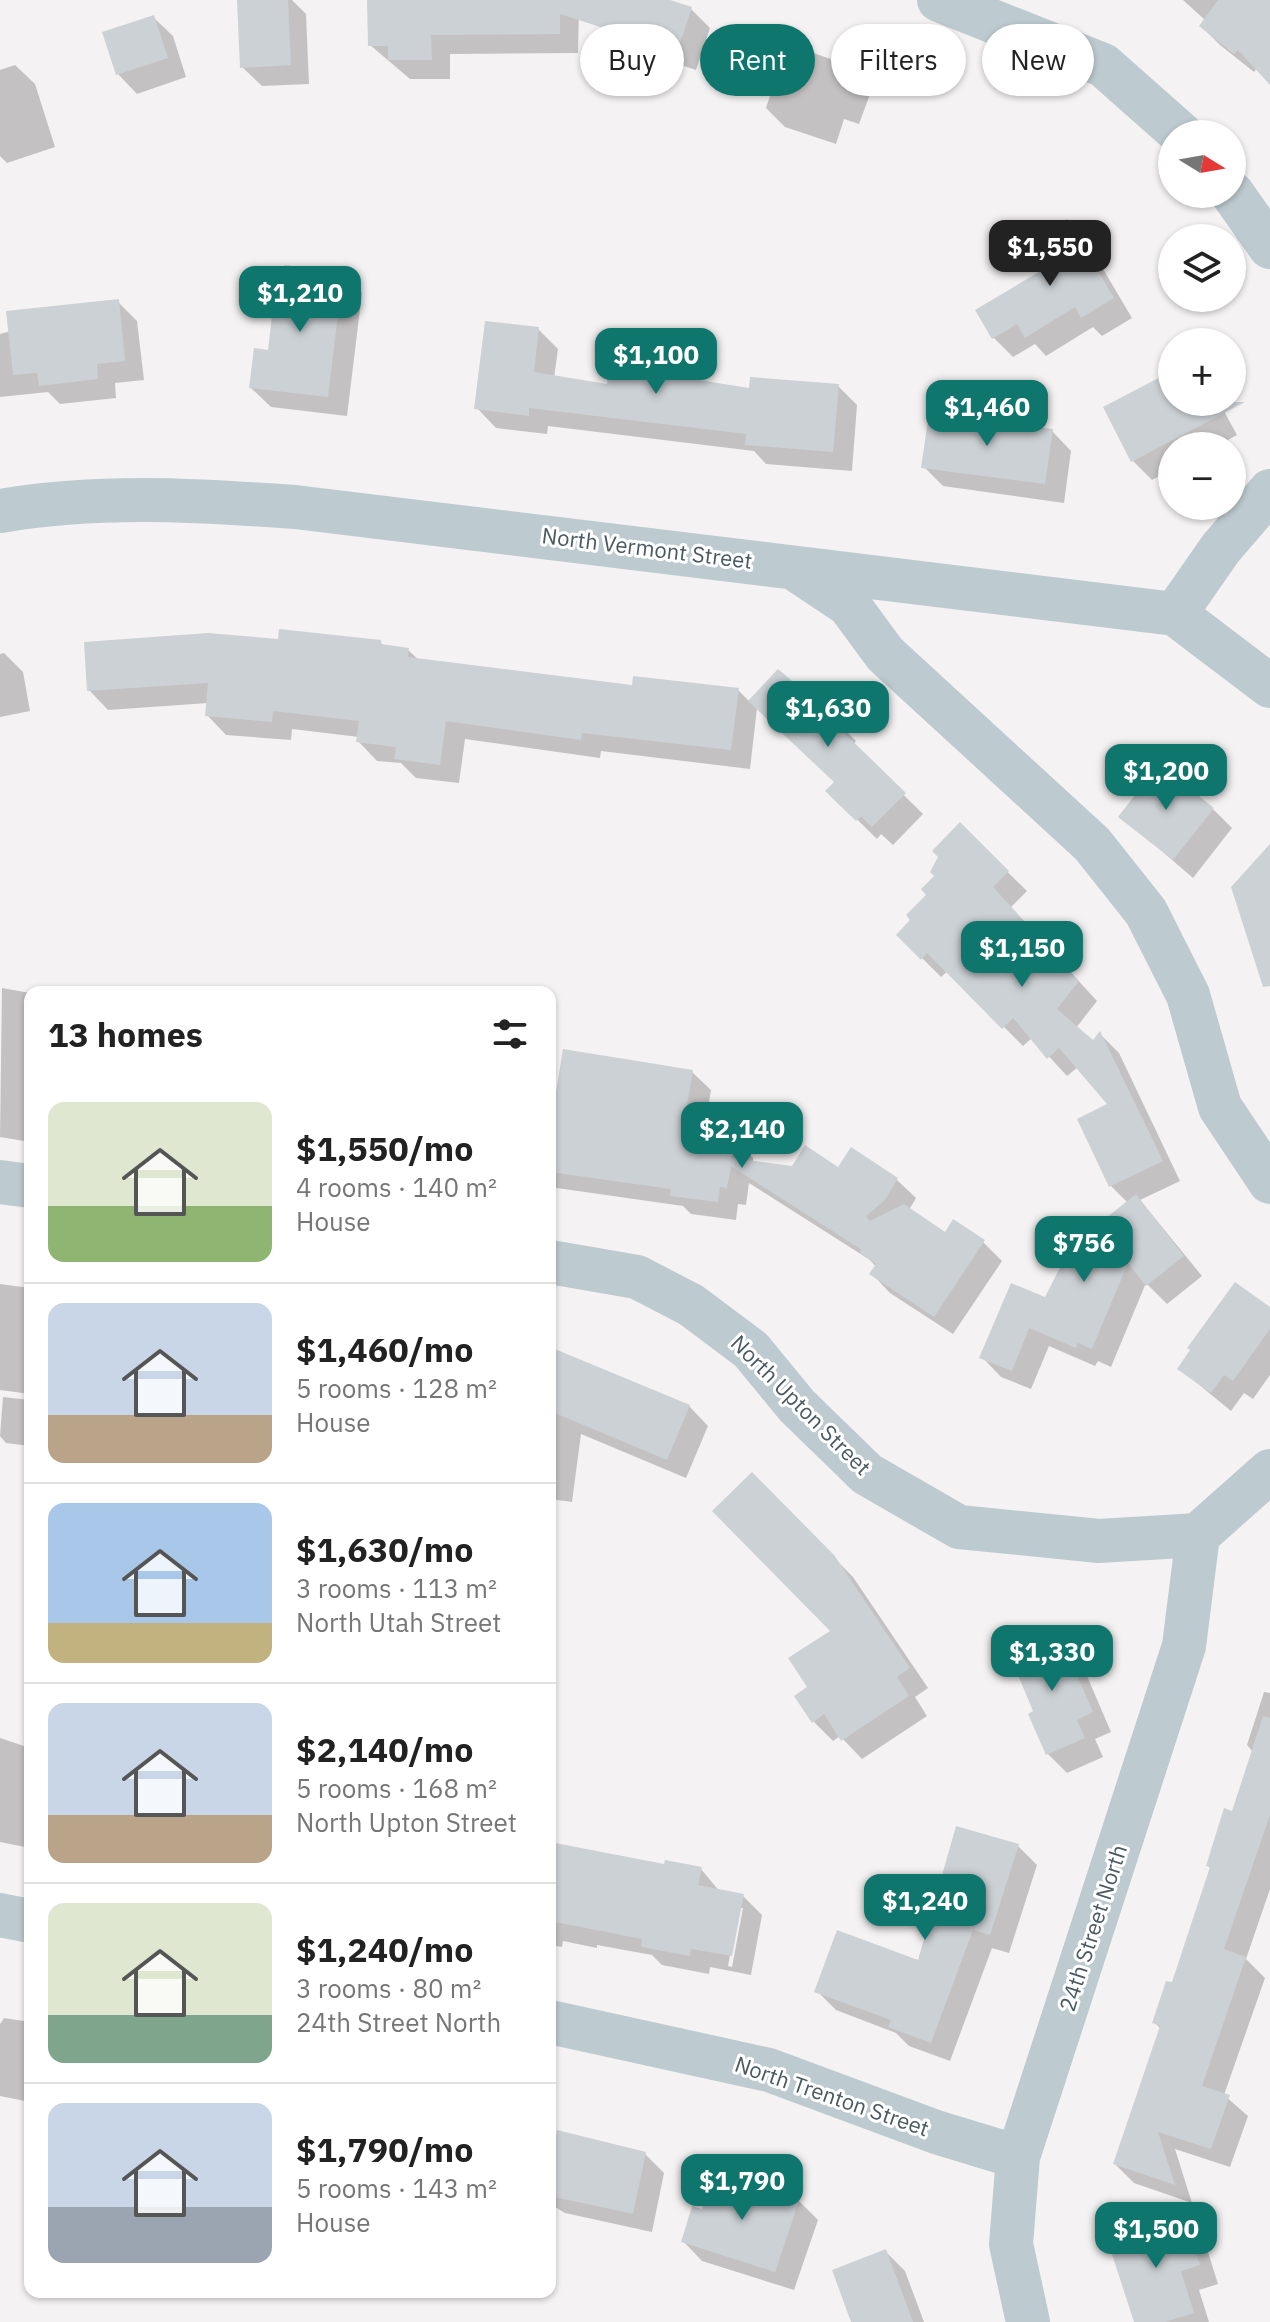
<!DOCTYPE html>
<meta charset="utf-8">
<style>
body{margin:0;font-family:"IBM Plex Sans",sans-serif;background:#f2f2f2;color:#222;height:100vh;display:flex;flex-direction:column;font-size:30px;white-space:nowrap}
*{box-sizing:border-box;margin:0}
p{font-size:26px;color:#767676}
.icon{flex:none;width:44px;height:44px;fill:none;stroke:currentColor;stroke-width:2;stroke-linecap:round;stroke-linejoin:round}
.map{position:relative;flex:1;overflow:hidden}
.drawer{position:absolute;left:24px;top:986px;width:532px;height:1312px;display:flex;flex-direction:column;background:#fff;border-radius:16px;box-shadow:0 2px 6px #0004}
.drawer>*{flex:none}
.top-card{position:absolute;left:580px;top:24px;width:570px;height:72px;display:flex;gap:16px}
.needle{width:52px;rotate:101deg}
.controls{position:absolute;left:1158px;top:120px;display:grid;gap:16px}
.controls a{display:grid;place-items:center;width:88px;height:88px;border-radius:50%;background:#fff;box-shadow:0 2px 6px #0004;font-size:40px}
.price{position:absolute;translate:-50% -68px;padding:0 18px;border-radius:16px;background:#0f766e;color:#fff;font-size:26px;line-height:52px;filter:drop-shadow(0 2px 4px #0008)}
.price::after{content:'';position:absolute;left:50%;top:48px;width:24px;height:18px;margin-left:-12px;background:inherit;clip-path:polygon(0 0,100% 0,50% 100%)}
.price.active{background:#222;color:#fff}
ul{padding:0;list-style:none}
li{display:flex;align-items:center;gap:24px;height:200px;padding:0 24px}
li+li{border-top:2px solid #e0e0e0}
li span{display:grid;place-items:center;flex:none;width:224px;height:160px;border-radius:16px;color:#555}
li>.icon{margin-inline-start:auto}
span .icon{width:96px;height:96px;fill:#fffc;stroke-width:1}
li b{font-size:34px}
h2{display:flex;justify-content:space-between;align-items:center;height:96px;padding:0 24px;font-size:34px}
.tag{padding:0 28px;border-radius:36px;background:#fff;box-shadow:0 2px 6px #0004;font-size:28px;line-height:72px}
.tag.active{background:#0f766e;color:#fff}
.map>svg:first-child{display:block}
.shadow{fill:#0003;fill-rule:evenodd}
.building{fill:#ccd1d5}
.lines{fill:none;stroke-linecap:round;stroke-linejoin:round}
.street{stroke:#bdcacf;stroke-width:44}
.labels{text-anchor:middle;stroke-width:6;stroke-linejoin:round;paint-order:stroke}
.street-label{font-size:22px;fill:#495a61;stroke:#fff}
</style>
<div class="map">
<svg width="1270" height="2322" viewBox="0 0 1270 2322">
<rect width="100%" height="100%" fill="#f5f2f3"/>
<path class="shadow" d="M239,0h53l14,14 3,70 -47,2 -20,-19z
M369,0h201l9,9 -1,44 -128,1v25h-40l-40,-34z
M633,0h31l27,9 19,19 -14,42 -54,-18 -20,-19z
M1183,0h87v82l-13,-14 -3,4 -34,-27 -19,-19 4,-6z
M153,17l20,19 13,41 -49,17 -19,-20 -13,-40z
M787,44l67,23 19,19 -14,38 -15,-5 -8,25 -51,-17 -19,-19z
M15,65l20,19 20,63 -48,16 -7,-7v-86z
M1067,221l19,19 46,78 -30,18 -9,-9 -47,29 -11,-12 -22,13 -19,-19 -16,-27 79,-47z
M342,274l20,19 -15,123 -76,-9 -20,-19 18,-36z
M118,302l19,19 7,59 -29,3 1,15 -56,6 -12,-12 -48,5v-63z
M538,329l20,20 -4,29 54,8 143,5 87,-5 19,19 -5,66 -86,-7 -12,-13 -206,-25 -1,8 -51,-6 -19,-20z
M1172,373v29h47l18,33 -20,11h-45v23l-20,11 -19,-19z
M1052,431l19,20 -7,52 -121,-17 -19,-19z
M280,641l100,1 5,5 23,3 11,10 215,28 104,2 12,12 87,20 19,19 -3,4 70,69 -30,31 -12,-11 -4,5 -49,-48 8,-9 -79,-74 -7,61 -149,-18 -1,7 -135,-19 -6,44 -43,-5 -15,-15 -24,-2 -19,-20 1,-4 -67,-8 -1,11 -65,-5 -19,-20 1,-12 -100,7 -19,-20z
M4,653l19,19 7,39 -30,6v-63z
M1213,809l19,19 -39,50 -72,-62z
M960,825l67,66 -16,16 86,94 -21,27 17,15 7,-9 19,19 61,128 -40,19 62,76 -35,28 -21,-21 -35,84 -13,-6 -3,5 -46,-20 -18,43 -30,-12 -19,-20 64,-57 82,-97 -17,-17 -1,-81 -32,-38 -11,9 -35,-38 -9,8 -75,-75 -7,6 -42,-42 30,-40z
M2,988l28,5v149l-30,-5z
M692,1072l19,18 -7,44 30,5 19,19v4l40,6 46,2 12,-20 46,30 19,18 -7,12 36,24 38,8 19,19 -49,73 -63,-41 -18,-19 4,-7 -6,-7 -121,-77 -3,22 -8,-1 -2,16 -45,-6 -8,-8 -133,-19v-84z
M0,1284l30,4v106l-30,-4z
M1270,1310v65l-17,24 -9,-6 -13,18 -51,-42z
M550,1354l139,52 19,20 -22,52 -105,-44 -9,68 -22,-3z
M3,1397l27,3v46l-24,-3 -6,-7z
M752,1475l101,102 75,111 -13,9 12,19 -65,43 -22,-23 -7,5 -20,-20 -4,-34 24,-56z
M1059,1636l19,19 33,77 -16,7 8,18 -36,16 -19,-19 -12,-42z
M1264,1692l6,1v196l-24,70 19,19 -41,117 24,21 -18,51 -55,-18 17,54 -58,-20 -19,-19 46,-135 -7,-7 19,-37 38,-116 -3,-3 26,-52 19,-62 -6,-7z
M0,1738l30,10v100l-30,-6z
M550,1844l115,22 36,3 19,23 23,4 19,19 -11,60 -41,-8 -1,7 -47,-9 -10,-10 -55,-10v3l-34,-7 -1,6 -12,-2zM739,1908h4l-11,59 -4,-1z
M1018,1846l19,19 -28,88 -17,-5 -42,113 -41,-15 -13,-13 -60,-23 -19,-19 102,-28z
M4,2018l26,4v80l-30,-6v-72z
M550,2142l95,12 19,19 -12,59 -87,-19 -15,-9z
M798,2200l20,20 -24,70 -92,-29 -19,-20 20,-30z
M1184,2217l19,19 15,48 -19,6 10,32h-73z
M886,2252l19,19 19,51h-71z"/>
<path class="building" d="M237,0h51l3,65 -51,3z
M367,0h303l22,7 -15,45 -117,-38v20l-129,1 1,25h-44v-14h-20z
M1218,0h52v85l-32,-35 -4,4 -35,-28z
M154,15l14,43 -52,17 -14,-43z
M1067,219l47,79 -33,20 -6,-11 -50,31 -8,-14 -25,15 -17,-29 79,-47 -16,-27z
M284,265l59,7 -15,125 -79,-9 5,-40 14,2 9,-76 7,1z
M119,299l6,62 -28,3 1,15 -59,7 -2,-13 -24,2 -7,-64z
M485,321l54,6 -5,45 73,12 2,-18 140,22 1,-11 89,7 -6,68 -88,-7 1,-11 -217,-26v8l-55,-7z
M1172,371v31h73l-114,60 -28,-55z
M929,413l124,16 -8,55 -124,-16z
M279,629l102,11v4l28,4 -1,9 224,28 1,-9 106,12 -8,62 -149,-17 -1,7 -135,-19 -6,44 -46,-6 2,-12 -40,-5 3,-21 -86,-10 -1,11 -67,-6 3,-33 -121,8 -3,-49 124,-9 70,6z
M778,669l61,52 -4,3 71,69 -34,34 -11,-11 -5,5 -31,-30 9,-9 -86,-81z
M1159,764l55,44 -41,52 -55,-43z
M960,822l49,49 -16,16 86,94 -22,28 36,31 7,-9 63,130 -54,26 -32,-68 30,-15 -48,-56 -12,11 -34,-41 -11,11 -75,-76 -6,7 -25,-25 14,-15 -4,-5 20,-20 -5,-6 13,-13 -4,-4 8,-15 -6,-6z
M1270,844v142l-7,1 -32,-100z
M563,1049l130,21 -10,59 52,8 -3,21 60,8 13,-21 33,22 13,-20 47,31 -13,22 -19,16 4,5 34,-17 41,28 8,-13 32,21 -51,77 -65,-43 7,-10 -16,-11 2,-3 -131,-84 -4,22 -7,-1 -2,15 -48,-6 1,-7 -121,-17 5,-42 -5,-1z
M1136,1194l48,62 -38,30 -18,-23 -36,86 -14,-6 -2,5 -47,-20 -17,43 -33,-13 32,-75 34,14 26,-51z
M1235,1282l35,25v22l-37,52 -9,-6 -13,18 -34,-24 13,-19 -3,-2z
M550,1347l140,58 -23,55 -117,-49z
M752,1472l82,83 76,113 -13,9 12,19 -68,45 -17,-27 -12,9 -18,-27 13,-9 -19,-29 42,-27 -118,-120z
M1059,1634l34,78 -16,8 8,18 -39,17 -18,-41 5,-3 -23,-55z
M1263,1716l7,2v97l-46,134 22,8 -44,129 28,9 -19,54 -53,-17 17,53 -62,-21 47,-138 -8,-3 14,-42 6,1 38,-115 -4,-1 18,-58 8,3z
M956,1826l63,18 -29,91 -17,-5 -42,113 -43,-16 3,-7 -77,-28 23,-62 81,30z
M550,1842l114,22 1,-4 37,7 -4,18 46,9 -12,62 -41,-7 -1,7 -49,-9 1,-8 -92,-18z
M557,2130l89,22 -13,62 -83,-18v-56l5,1z
M713,2171l87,27 -25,74 -94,-30 11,-36 10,3z
M1184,2215l16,50 -19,6 13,42 -29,9h-31l-27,-83z
M886,2249l27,73h-62l-19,-52z"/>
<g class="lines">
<path class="street" d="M939,0l164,65 78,69
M1232,193l38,54
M0,511c99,-17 195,-11 295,-4l880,107 95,72
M798,571l51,34 36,49 207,190 54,68 42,83 32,112 50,75
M1175,614l46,-66 49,-57
M0,1182l30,4
M550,1262l87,15 54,28 60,45 46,56 70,68 92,53 140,14 99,-6 72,-64
M0,1915l30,6
M550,2022l219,48 167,62 82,25
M1028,2322l-17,-78 7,-87 166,-511 14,-111"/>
</g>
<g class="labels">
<g class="street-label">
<text transform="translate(647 548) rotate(7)" y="8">North Vermont Street</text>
<text transform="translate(801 1405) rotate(45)" y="8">North Upton Street</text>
<text transform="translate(1093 1928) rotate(-72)" y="8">24th Street North</text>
<text transform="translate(832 2096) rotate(19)" y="8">North Trenton Street</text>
</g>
</g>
</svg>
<div class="controls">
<a><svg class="needle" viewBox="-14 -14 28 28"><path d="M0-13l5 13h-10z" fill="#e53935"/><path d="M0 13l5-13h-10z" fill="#767676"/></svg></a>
<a><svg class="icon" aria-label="layers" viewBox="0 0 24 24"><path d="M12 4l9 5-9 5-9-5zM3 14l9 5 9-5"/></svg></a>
<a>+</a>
<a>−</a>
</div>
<b class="price active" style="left:1050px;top:288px">$1,550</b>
<b class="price" style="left:300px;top:334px">$1,210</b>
<b class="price" style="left:656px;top:396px">$1,100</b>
<b class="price" style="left:987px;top:448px">$1,460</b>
<b class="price" style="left:828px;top:749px">$1,630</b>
<b class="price" style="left:1166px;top:812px">$1,200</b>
<b class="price" style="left:1022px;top:989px">$1,150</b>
<b class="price" style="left:742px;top:1170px">$2,140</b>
<b class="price" style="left:1084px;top:1284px">$756</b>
<b class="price" style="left:1052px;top:1693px">$1,330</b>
<b class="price" style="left:925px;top:1942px">$1,240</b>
<b class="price" style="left:742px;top:2222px">$1,790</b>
<b class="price" style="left:1156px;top:2270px">$1,500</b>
<div class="top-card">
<a class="tag">Buy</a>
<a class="tag active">Rent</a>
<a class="tag">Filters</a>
<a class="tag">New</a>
</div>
<section class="drawer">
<h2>13 homes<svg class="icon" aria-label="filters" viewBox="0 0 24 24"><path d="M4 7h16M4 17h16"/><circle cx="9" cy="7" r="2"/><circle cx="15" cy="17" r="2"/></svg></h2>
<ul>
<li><span style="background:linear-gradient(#dfe7d0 65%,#8fb573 0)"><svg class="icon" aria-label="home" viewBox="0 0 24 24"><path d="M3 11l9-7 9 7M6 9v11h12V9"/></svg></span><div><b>$1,550/mo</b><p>4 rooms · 140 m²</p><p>House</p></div></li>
<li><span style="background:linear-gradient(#c9d6e8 70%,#b9a48a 0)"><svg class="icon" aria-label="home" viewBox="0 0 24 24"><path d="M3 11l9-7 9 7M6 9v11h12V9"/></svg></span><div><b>$1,460/mo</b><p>5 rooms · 128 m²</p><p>House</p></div></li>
<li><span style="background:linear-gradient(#a9c7e8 75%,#c2b280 0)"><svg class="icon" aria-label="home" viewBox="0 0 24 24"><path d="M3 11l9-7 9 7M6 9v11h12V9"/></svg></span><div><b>$1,630/mo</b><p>3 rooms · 113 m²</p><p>North Utah Street</p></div></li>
<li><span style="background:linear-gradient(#c9d6e8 70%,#b9a48a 0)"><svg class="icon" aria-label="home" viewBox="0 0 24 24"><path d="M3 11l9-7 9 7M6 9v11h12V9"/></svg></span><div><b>$2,140/mo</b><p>5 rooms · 168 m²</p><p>North Upton Street</p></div></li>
<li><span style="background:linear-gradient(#dfe7d0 70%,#7fa58c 0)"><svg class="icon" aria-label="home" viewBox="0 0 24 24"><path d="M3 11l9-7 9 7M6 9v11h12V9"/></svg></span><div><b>$1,240/mo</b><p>3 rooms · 80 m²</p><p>24th Street North</p></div></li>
<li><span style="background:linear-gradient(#c9d6e8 65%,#9aa5b1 0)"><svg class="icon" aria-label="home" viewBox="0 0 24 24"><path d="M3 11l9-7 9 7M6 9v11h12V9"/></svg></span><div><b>$1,790/mo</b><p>5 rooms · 143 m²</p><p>House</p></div></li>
</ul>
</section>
</div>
